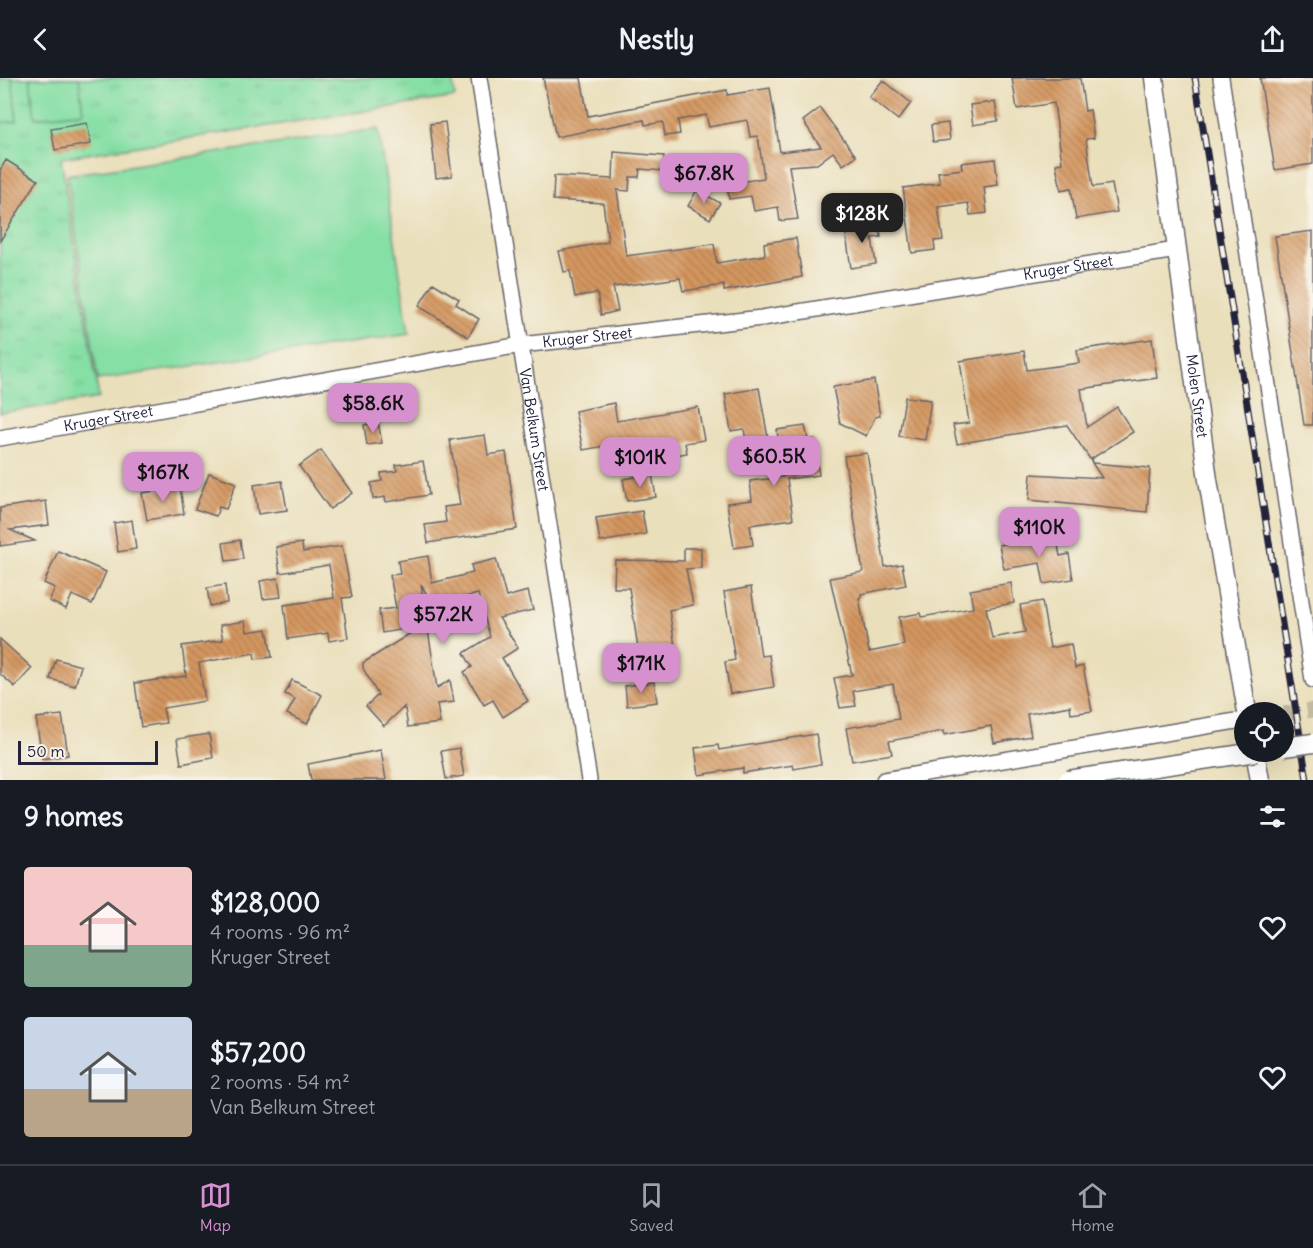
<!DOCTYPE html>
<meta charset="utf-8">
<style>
body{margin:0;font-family:Delius,sans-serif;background:#20242c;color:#f1f3f6;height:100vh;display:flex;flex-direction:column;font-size:22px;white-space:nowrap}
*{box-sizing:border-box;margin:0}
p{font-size:20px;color:#9ea1a6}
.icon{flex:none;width:33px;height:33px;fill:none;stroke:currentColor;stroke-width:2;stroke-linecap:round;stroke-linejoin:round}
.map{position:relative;height:702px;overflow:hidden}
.drawer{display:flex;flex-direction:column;background:#171b24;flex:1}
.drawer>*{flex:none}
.buttons{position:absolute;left:1234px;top:624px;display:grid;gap:12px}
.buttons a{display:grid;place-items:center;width:60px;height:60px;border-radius:50%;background:#171b24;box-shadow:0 6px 24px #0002;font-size:30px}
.scale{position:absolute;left:18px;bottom:15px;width:140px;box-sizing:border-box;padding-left:6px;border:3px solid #22223b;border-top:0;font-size:16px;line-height:21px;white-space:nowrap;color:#22223b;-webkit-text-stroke:4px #f7f3e8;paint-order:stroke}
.price{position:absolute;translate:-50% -51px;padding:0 14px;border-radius:12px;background:#d690ce;color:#111;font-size:20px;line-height:39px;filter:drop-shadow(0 2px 3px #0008)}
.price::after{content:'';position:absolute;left:50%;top:36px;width:18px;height:14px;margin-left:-9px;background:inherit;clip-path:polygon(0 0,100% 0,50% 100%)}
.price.selected{background:#222;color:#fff}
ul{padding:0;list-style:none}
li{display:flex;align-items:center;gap:18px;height:150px;padding:0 24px}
li span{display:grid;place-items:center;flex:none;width:168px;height:120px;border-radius:6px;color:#555}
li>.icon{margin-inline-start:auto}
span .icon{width:72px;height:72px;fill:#fffc;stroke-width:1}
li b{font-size:26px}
h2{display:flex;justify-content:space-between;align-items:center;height:72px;padding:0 24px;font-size:26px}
header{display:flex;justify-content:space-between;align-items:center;height:78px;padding:0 24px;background:#171b24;font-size:27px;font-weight:700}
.dock{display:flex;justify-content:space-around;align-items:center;height:84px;border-top:2px solid #363941;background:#171b24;font-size:16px;color:#9ea1a6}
.dock a{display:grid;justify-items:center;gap:3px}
.dock .selected{color:#d690ce}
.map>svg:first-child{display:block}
.park{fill:url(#park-tufts);stroke:#548070;stroke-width:1.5}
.garden{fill:#86dfa5;stroke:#548070;stroke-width:1.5}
.building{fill:url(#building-back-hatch)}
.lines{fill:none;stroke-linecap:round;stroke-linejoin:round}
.minor-tunnel{stroke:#c2b9a1;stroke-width:15;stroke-dasharray:15 8;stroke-linecap:butt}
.minor-casing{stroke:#686468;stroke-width:18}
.tertiary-casing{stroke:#686468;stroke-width:21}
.minor{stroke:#fff;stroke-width:15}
.tertiary{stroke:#fff;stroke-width:18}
.rail-casing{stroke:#22223b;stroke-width:7}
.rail{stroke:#f7f3e8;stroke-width:4.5;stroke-dasharray:14;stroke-linecap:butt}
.tertiary-bridge-casing{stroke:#686468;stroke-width:21;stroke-linecap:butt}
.tertiary-bridge{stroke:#fff;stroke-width:18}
.labels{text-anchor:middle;stroke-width:4.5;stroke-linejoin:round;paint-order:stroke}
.street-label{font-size:15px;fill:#22223b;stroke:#f7f3e8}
</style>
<header><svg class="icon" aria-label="back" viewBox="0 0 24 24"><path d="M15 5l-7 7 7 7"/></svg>Nestly<svg class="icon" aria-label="share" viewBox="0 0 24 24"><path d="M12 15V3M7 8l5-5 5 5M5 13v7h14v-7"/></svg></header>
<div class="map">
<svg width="1313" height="702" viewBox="0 0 1313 702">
<defs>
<pattern id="park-tufts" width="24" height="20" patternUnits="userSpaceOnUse" patternTransform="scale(1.5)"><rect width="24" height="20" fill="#86dfa5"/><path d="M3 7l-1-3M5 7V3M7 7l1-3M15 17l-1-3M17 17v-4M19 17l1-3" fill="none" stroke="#73bf8f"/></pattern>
<pattern id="building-back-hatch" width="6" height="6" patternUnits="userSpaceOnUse" patternTransform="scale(1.5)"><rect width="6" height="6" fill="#d4965f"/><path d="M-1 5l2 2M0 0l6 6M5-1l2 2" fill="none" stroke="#ac7a50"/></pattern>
</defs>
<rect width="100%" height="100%" fill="#f7f3e8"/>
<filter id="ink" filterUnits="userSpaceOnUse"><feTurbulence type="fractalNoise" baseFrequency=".0167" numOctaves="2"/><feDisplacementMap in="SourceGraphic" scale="12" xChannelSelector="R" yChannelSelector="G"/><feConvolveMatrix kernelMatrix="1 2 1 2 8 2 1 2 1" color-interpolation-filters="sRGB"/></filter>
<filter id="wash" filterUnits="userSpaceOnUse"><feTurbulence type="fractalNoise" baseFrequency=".008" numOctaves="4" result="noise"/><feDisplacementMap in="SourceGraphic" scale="24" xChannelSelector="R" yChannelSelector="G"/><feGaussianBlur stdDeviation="1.35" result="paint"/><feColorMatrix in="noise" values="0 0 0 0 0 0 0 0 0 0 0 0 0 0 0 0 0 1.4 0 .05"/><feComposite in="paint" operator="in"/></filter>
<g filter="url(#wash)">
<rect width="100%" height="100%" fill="#eadfbb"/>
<path class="park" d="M0,0h452l3,19 -394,61 38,240 -99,15z"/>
<path class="garden" d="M0,0h12l5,43 -17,2z
M30,0h49l4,34 -48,6z
M378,51l31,205 -311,46 -31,-205z"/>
<g id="blocks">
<path class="building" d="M543,0h38l7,38 139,-26v5l43,-7 10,64 41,-5 -18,-26 17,-13 36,48 -13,9 -10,-13 -16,12 -28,2 9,53 -18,2 -2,-14 -24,4 -3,-15 -22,3 -2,-15 37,-6 -6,-42 -8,1 -3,-17 -38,7 -3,-12 -28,5 2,14 -15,2 -2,-14 -18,3 -1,-5 -88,17z
M1012,0h68l5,33 5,-1 4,28 -8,1 7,48 19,-3 5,28 -41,7 -5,-31 -10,2 -5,-26 6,-1 -8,-60 -37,6z
M1260,0h53v86l-38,6z
M883,2l28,23 -13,17 -29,-23z
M995,24l3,19 -25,4 -3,-20z
M445,44l7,54 -16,2 -6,-54z
M87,45l4,21 -36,6 -4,-21z
M948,45l2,17 -17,2 -2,-17z
M614,74l50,4 -1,15 -23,-2 -1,8h-9l-1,14 -12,-1 9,66 88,-12 3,19 48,-8 -1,-12 32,-5 6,39 -78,14v-6l-41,6 -3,-13 -67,9 5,24 -17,4 -4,-22 -22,4 -5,-26 -6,1 -5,-21 49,-9 -5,-39 -50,-3 1,-24 59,3z
M995,81l3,26 -14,2 3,26 -17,2 -2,-12 -30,4 5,33 -9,1 1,9 -23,3 -9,-65 37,-5 -2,-11 24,-3 -1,-6z
M6,82l32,20 -38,61v-71z
M697,112l23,13 -10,16 -22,-13z
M878,144l3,15 -9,1 4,26 -25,4 -6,-40z
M1313,153v194h-9l-29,-189z
M433,205l26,16 -3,5 23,15 -11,18 -49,-31z
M1152,261l5,39 -76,11 6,38 30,-20 16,25 -42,27 1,3 -25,-37 -110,19 -4,-19 16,-2 -9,-62 64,-10 3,19 52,-7 -2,-13z
M874,302l6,36 -5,1 -9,19 -26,-13 -7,-36z
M759,310l9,50 -22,4 -2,-13 -13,2 -6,-37z
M905,319l26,3 -6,40 -26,-4z
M614,325l3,18 81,-14 6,33 -19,3 2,10 -44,8 -4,-21 -56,10 -8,-39z
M378,344l4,21 -15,2 -3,-20z
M805,348l3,14 6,-1 5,36 -32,4 6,40 -43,6 3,20 -19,3 -7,-45 25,-3 -2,-19 33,-4 -6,-47z
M485,357l3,20 18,-3 11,77 -89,14 -3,-18 21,-3 -2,-15 16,-2 -10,-65z
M321,372l31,43 -22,16 -31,-43z
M867,375l18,114 17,-3 4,21 -45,9v3l-2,1 10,54 35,-7 -5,-28 22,-4 1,4 51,-9 -3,-18 41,-7 3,20 -28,5 6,30 33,-6 -5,-27 22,-4 8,47 21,-4 4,24 8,-2 9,45 -21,3 -1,-8 -43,8 4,22 -37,7 -3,-17 -47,9 -1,-4 -54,10 3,13 -40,7 -6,-33 53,-9 -6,-35 -40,7 3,15 -16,2 -6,-30 18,-3 -22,-97 33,-6 -19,-116z
M423,383l6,34 -43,7 -1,-5 -12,2 -2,-16 11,-2 -1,-8 16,-2 -1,-6z
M1092,385l58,5 -3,44 -118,-12 2,-26 71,4z
M209,395l27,10 -10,26 -7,-2 -3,9 -21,-7z
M652,396l4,23 -29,4 -4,-22z
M282,403l5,29 -29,4 -4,-29z
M180,409l4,27 -37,6 -5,-27z
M46,423l3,24 -39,5 25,11 -35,5v-38z
M642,433l4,23 -46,8 -4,-24z
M132,442l4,29 -18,3 -4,-29z
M1056,456l4,22 9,-2 4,25 -29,5 -4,-21 -36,6 -5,-24z
M240,462l3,19 -17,2 -3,-18z
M302,465l1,9 39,-6 10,51 -10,1 6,40 -19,3 -1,-8 -40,6 -4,-34 50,-7 -5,-33 -49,8 -4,-26z
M684,470h17v20l-15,1 7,36 -24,5 9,53 -26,3 -2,-13 -11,2 -10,-67h-15l1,-28 69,1z
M58,473l48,21 -14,32 -20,-9 -6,14 -17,-8 6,-13 -11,-5z
M428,478l4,27 41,-10 -2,-8 25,-6 10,38 22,-6 5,19 -34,8 19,30 -16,10 26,43 -25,16 -10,-17 -9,5 -20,-33 8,-5 -8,-14 26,-16 -12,-43 -42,10v5l-15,-24 16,103 13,-8 4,22 -17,2 3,19 -32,4 -3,-18h-3l3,-3 -21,20 -18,-20 12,-11 -15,-27v-5l59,-37 -40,7 -3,-23 17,-2 -6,-33 10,-1 -2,-13z
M278,500l3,19 -18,2 -3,-18z
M225,507l2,18 -17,3 -3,-18z
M751,509l10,69 8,-1 5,32 -44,7 -5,-32 10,-2 -11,-68z
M245,543l2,11 20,-3 5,28 -17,2 -1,-6 -55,10 6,38 -42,7 3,15 -25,4 -6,-44 51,-7 -4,-30 41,-6 -3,-15z
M0,561l32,29 -17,19 -15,-13z
M56,581l25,7 -6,20 -25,-7z
M292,602l30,15 -15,29 -20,-10 8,-15 -10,-5z
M654,604l3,20 -30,4 -2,-20z
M62,637l6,40 -26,4 -6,-41z
M209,656l4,24 -32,6 -4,-25z
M816,656l5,30 -27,5 -1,-4 -50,8v-5l-44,7 -4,-27 23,-3 1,5z
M459,670l5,28 -18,3 -5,-28z
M381,672l5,30h-75l-3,-16z"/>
</g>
</g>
<g filter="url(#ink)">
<use href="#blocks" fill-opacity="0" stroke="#686468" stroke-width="1.5"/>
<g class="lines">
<path class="minor-tunnel" d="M1284,636l29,-4"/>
<defs>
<g id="minor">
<path id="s1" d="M479,0l110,702"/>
<path d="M1221,0l92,602"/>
<path id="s2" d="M0,360l521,-93 241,-27 414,-68"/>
<path d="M884,702l352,-59"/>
</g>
<g id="tertiary">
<path id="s3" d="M1154,0l54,402 39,232"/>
<path d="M1255,674l5,28"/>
</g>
</defs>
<use href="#minor" class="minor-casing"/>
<use href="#tertiary" class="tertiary-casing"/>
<use href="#minor" class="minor"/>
<use href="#tertiary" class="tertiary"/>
<defs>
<path id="rail" d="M1195,0l112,702"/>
</defs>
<use href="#rail" class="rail-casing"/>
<use href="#rail" class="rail"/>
<defs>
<path id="tertiary-bridge" d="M1284,669l29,-4
M1068,702l188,-28"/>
</defs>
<use href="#tertiary-bridge" class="tertiary-bridge-casing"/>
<use href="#tertiary-bridge" class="tertiary-bridge"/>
</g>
</g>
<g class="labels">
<g class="street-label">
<text dy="5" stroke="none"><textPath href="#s2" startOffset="1082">Kruger Street</textPath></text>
<text dy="5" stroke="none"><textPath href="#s2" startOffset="596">Kruger Street</textPath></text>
<text dy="5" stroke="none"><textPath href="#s3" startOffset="321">Molen Street</textPath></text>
<text dy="5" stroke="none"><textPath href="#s2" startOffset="110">Kruger Street</textPath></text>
<text dy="5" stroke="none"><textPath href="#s1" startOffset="356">Van Belkum Street</textPath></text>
</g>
</g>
</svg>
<div class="buttons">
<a><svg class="icon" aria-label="locate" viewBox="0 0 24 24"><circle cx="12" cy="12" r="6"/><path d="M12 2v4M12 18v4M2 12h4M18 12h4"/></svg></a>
</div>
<div class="scale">50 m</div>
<b class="price" style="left:704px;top:126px">$67.8K</b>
<b class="price selected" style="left:862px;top:166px">$128K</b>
<b class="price" style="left:373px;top:356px">$58.6K</b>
<b class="price" style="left:774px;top:409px">$60.5K</b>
<b class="price" style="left:640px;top:410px">$101K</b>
<b class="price" style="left:163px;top:425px">$167K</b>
<b class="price" style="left:1039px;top:480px">$110K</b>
<b class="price" style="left:443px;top:567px">$57.2K</b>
<b class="price" style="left:641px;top:616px">$171K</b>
</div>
<section class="drawer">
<h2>9 homes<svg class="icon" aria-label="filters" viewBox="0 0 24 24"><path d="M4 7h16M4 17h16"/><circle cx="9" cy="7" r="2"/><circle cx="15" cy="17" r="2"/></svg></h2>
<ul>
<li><span style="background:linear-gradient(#f6c9c9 65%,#7fa58c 0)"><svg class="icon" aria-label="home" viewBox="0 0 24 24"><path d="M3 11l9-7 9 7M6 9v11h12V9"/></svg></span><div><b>$128,000</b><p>4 rooms · 96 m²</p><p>Kruger Street</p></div><svg class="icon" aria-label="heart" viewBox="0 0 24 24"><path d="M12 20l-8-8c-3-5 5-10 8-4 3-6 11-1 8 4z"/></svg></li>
<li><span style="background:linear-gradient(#c9d6e8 60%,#b9a48a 0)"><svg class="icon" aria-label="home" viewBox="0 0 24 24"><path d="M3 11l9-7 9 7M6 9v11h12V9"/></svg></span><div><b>$57,200</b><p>2 rooms · 54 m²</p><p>Van Belkum Street</p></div><svg class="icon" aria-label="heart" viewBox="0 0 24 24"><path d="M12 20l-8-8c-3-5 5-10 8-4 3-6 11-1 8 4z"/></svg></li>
</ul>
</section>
<nav class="dock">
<a class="selected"><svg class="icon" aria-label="map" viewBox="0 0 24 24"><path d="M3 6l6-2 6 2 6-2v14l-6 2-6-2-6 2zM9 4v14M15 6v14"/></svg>Map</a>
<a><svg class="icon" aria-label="saved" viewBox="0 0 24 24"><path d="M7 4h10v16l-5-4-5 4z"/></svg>Saved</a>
<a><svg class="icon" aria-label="home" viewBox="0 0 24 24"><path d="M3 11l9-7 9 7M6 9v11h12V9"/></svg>Home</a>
</nav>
